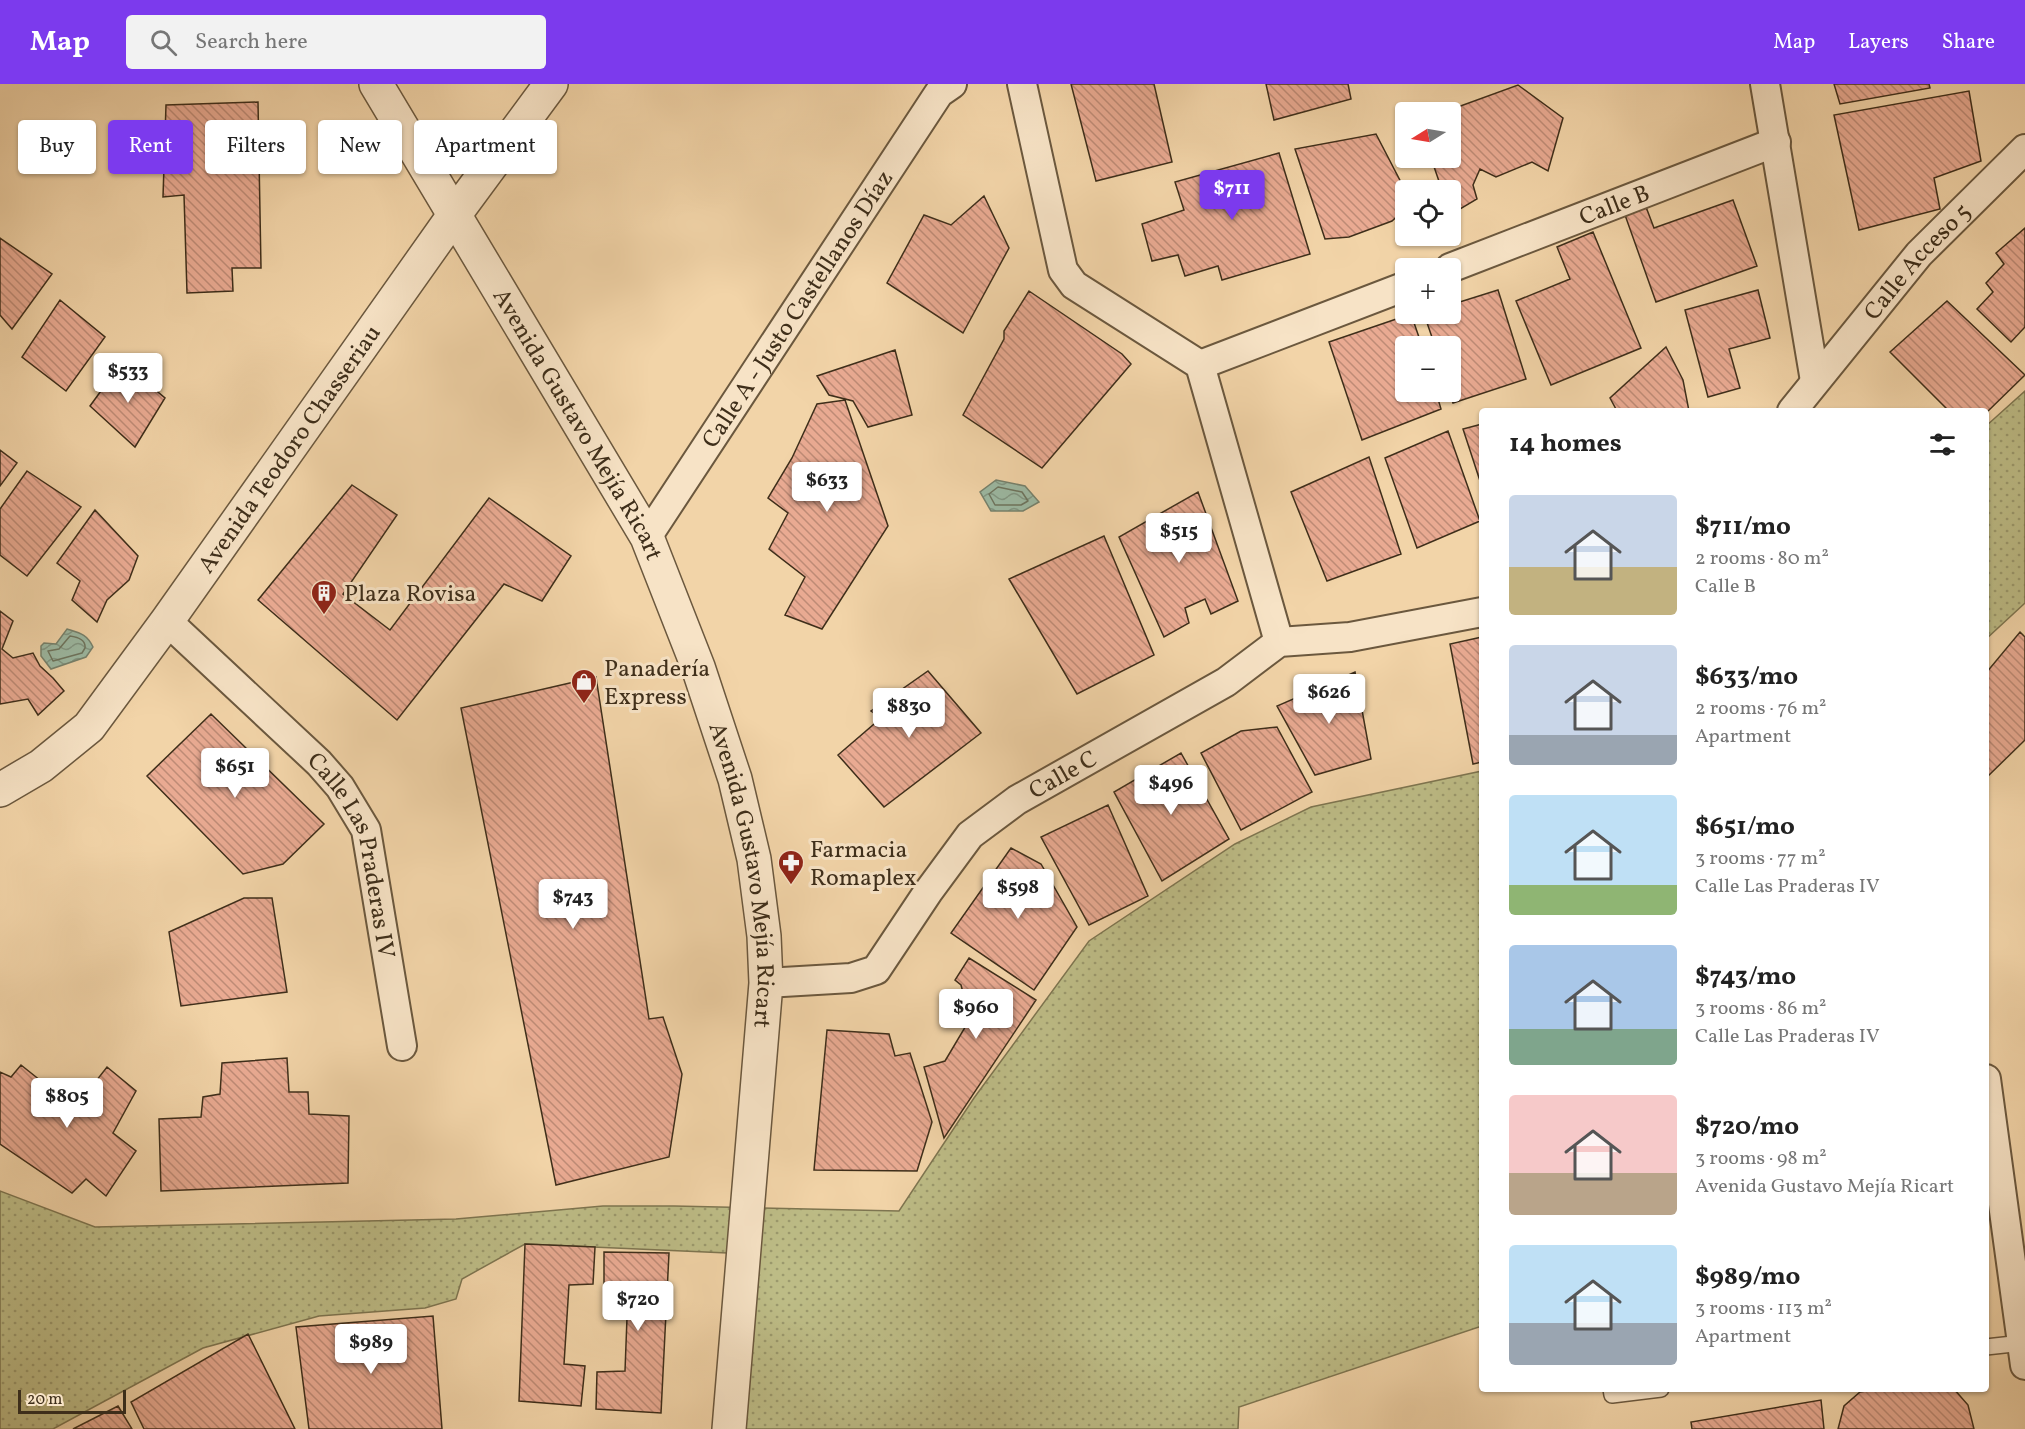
<!DOCTYPE html>
<meta charset="utf-8">
<style>
body{margin:0;font-family:Vollkorn,serif;background:#f2f2f2;color:#222;height:100vh;display:flex;flex-direction:column;font-size:22px;white-space:nowrap}
*{box-sizing:border-box;margin:0}
p{font-size:20px;color:#767676}
.icon{flex:none;width:33px;height:33px;fill:none;stroke:currentColor;stroke-width:2;stroke-linecap:round;stroke-linejoin:round}
.map{position:relative;flex:1;overflow:hidden}
.panel{position:absolute;left:1479px;top:324px;width:510px;height:984px;display:flex;flex-direction:column;background:#fff;border-radius:6px;box-shadow:0 2px 4px #0004}
.panel>*{flex:none}
.banner{position:absolute;left:18px;top:36px;width:570px;height:54px;display:flex;gap:12px}
.needle{width:39px;rotate:259deg}
.buttons{position:absolute;left:1395px;top:18px;display:grid;gap:12px}
.buttons a{display:grid;place-items:center;width:66px;height:66px;border-radius:6px;background:#fff;box-shadow:0 2px 4px #0004;font-size:30px}
.scale{position:absolute;left:18px;bottom:15px;width:108px;box-sizing:border-box;padding-left:6px;border:3px solid #3e2e1a;border-top:0;font-size:16px;line-height:21px;white-space:nowrap;color:#3e2e1a;-webkit-text-stroke:4px #f7e3c6;paint-order:stroke}
.price{position:absolute;translate:-50% -51px;padding:0 14px;border-radius:6px;background:#fff;color:#222;font-size:20px;line-height:39px;filter:drop-shadow(0 2px 3px #0008)}
.price::after{content:'';position:absolute;left:50%;top:36px;width:18px;height:14px;margin-left:-9px;background:inherit;clip-path:polygon(0 0,100% 0,50% 100%)}
.price.active{background:#7c3aed;color:#fff}
ul{padding:0;list-style:none}
li{display:flex;align-items:center;gap:18px;height:150px;padding:0 30px}
li span{display:grid;place-items:center;flex:none;width:168px;height:120px;border-radius:6px;color:#555}
li>.icon{margin-inline-start:auto}
span .icon{width:72px;height:72px;fill:#fffc;stroke-width:1}
li b{font-size:26px}
h2{display:flex;justify-content:space-between;align-items:center;height:72px;padding:0 30px;font-size:26px}
.chip{padding:0 21px;border-radius:6px;background:#fff;box-shadow:0 2px 4px #0004;font-size:21px;line-height:54px}
.chip.active{background:#7c3aed;color:#fff}
header{display:flex;align-items:center;gap:36px;box-sizing:border-box;height:84px;padding:0 30px;background:#7c3aed;color:#fff}
header strong{font-size:28px}
nav{display:flex;gap:33px;margin-inline-start:auto;font-size:21px}
.search{width:420px;height:54px;background:#f2f2f2;display:flex;align-items:center;gap:15px;box-sizing:border-box;padding:0 21px;border-radius:6px;color:#767676;font-size:22px}
.map>svg:first-child{display:block}
.park{fill:url(#park-dots);stroke:#7e7550;stroke-width:1.5}
.water{fill:url(#water-waves);stroke:#76816c;stroke-width:1.5}
.lines{fill:none;stroke-linecap:round;stroke-linejoin:round}
.shore{stroke:#6d745e;stroke-width:1.5}
.building{fill:url(#building-back-hatch);stroke:#3e2e1a;stroke-width:1.5}
.service-casing{stroke:#6b583e;stroke-width:18}
.minor-casing{stroke:#6b583e;stroke-width:32}
.tertiary-casing{stroke:#6b583e;stroke-width:36}
.service{stroke:#f7e3c6;stroke-width:15}
.minor{stroke:#f7e3c6;stroke-width:28}
.tertiary{stroke:#f7e3c6;stroke-width:33}
.labels{text-anchor:middle;stroke-width:6;stroke-linejoin:round;paint-order:stroke}
.street-label{font-size:24px;fill:#3e2e1a;stroke:#f7e3c6}
.poi-label{font-size:24px;fill:#3e2e1a;stroke:#f7e3c6;text-anchor:start}
</style>
<header>
<strong>Map</strong>
<div class="search"><svg class="icon" aria-label="search" viewBox="0 0 24 24"><circle cx="10" cy="10" r="6"/><path d="M15 15l6 6"/></svg>Search here</div>
<nav><a>Map</a><a>Layers</a><a>Share</a></nav>
</header>
<div class="map">
<svg width="2025" height="1345" viewBox="0 0 2025 1345">
<defs>
<pattern id="park-dots" width="8" height="8" patternUnits="userSpaceOnUse" patternTransform="scale(1.5)"><rect width="8" height="8" fill="#bdbc86"/><path d="M2 2h.1M6 6h.1" fill="none" stroke="#9b996d" stroke-width="1.8" stroke-linecap="round"/></pattern>
<pattern id="water-waves" width="16" height="10" patternUnits="userSpaceOnUse" patternTransform="scale(1.5)"><rect width="16" height="10" fill="#9cb9a3"/><path d="M0 5q4-4 8 0t8 0" fill="none" stroke="#819784"/></pattern>
<pattern id="building-back-hatch" width="6" height="6" patternUnits="userSpaceOnUse" patternTransform="scale(1.5)"><rect width="6" height="6" fill="#e9aa92"/><path d="M-1 5l2 2M0 0l6 6M5-1l2 2" fill="none" stroke="#be8b76"/></pattern>
</defs>
<rect width="100%" height="100%" fill="#f2d4a8"/>
<filter id="stains"><feTurbulence type="fractalNoise" baseFrequency=".00333" numOctaves="4"/><feColorMatrix values="0 0 0 0 .2 0 0 0 0 .09 0 0 0 0 .02 0 0 0 .5 -.17"/></filter>
<radialGradient id="worn" r=".72"><stop offset=".6" stop-color="#630" stop-opacity="0"/><stop offset="1" stop-color="#630" stop-opacity=".3"/></radialGradient>
<path class="park" d="M2025,307v212l-39,36v-213z
M1482,687v555l-243,81 -1,22h-505l17,-175 -225,-10 -63,35 -6,20 -31,9 -106,8 -116,32 -150,81h-53v-238l95,36 361,-8 147,-13h71l225,5 75,-113 115,-157 146,-97 76,-37z"/>
<path class="water" d="M996,396l29,6 14,16 -16,9h-32l-11,-19z
M67,545c13,4 20,5 26,18l-7,10 -35,12 -10,-13v-10l3,-3 12,1z"/>
<g class="lines">
<path class="shore" d="M998,403l24,5 6,9 -7,4h-26l-6,-11z
M70,552c7,1 16,3 15,12l-3,5 -29,8 -5,-10 11,-2z"/>
</g>
<path class="building" d="M1071,0h83l18,78 -76,19z
M1266,0h82l3,15 -77,21z
M1834,0h95l1,4 -90,16z
M1518,1l45,33 -15,53 -16,-9 -36,15 -16,-8 -7,16 4,14 -27,16v-25h-8l-11,-32h19v-46h-6z
M1969,7l12,70 -47,17 6,31 -81,21 -25,-115z
M258,18l3,166h-29l1,23 -46,2 -3,-98 -21,2 3,-92z
M1376,50l30,58v16l-14,13 -43,16 -24,2 -30,-90z
M1279,69l31,101 -88,26 -4,-14 -33,10 -7,-21 -26,6 -10,-37 42,-14 -9,-28z
M984,112l25,52 -46,85 -76,-50 37,-68 27,10z
M1733,116l24,66 -101,36 -31,-87 21,-8 8,21z
M2025,144v99l-14,15 -34,-33 16,-17 -7,-9 18,-19 -8,-11z
M1593,148l48,116 -90,37 -35,-84 54,-22 -13,-32z
M0,154l52,36 -40,55 -12,-14z
M1498,206l28,89 -73,24 -4,-11 1,-46h-15l-11,-32h26v-9z
M1758,206l12,48 -41,11 11,39 -32,9 -23,-87z
M1029,207l93,63 9,10 -89,104 -79,-53 41,-76v-8z
M60,216l45,37 -39,54 -44,-34z
M1947,217l78,74 -39,38v-2h-37l-59,-59z
M1411,230l11,32h-16v46h30l5,17 -79,31 -33,-98z
M1666,263l17,33 6,31h-72l-7,-13z
M895,266l17,65 -44,12 -15,-26 -24,-6 -12,-19z
M122,278l43,36 -30,49 -45,-41z
M845,316l43,126 -66,103 -37,-14 20,-38 -36,-28 19,-36 -20,-15 24,-40 25,-54z
M1482,340v63l-19,-58z
M1448,347l32,90 -63,27 -32,-90z
M0,366l17,13 -17,23z
M1369,373l32,97 -74,27 -36,-89z
M27,387l54,36 -54,69 -27,-21v-46z
M352,401l45,30 -54,79 47,36 99,-132 82,58 -29,45 -38,-17 -107,136 -139,-120z
M1198,408l40,109 -27,13 -6,-15 -20,9 4,15 -25,14 -45,-100z
M95,426l43,46 -9,24 -22,20 -10,22 -25,-22 8,-19 -23,-18z
M1104,452l50,119 -77,39 -68,-115z
M0,527l13,10 -11,28 11,9 20,-5 7,13 13,12 11,13 -26,24 -10,-16 -28,5z
M2020,548l5,5v103l-39,38v-105z
M1482,553v125l-9,2 -23,-120z
M928,587l53,62 -97,74 -46,-52 43,-37 -10,-7z
M1355,588l16,87 -56,16 -38,-69z
M596,593l53,342 14,-2 19,57 -13,83 -113,28 -95,-477z
M211,630l113,110 -41,40 -40,10 -96,-98z
M1277,643l35,65 -71,38 -40,-77 40,-22z
M1181,669l48,86 -67,42 -48,-89z
M1108,721l40,91 -59,29 -48,-88z
M1011,764l30,16 36,63 -43,63 -83,-57z
M244,814h28l15,94 -106,14 -12,-74z
M969,874l67,42 -92,138 -20,-71 21,-6 25,-42 -9,-34 -6,-5z
M827,946l62,4 6,22 15,-3 22,69 -15,49 -103,-1z
M287,974l2,34h19l1,22 40,2 -1,67 -187,8 -2,-72 42,-2 2,-20 17,-3 2,-31z
M21,981l54,43 32,-41 29,24 -23,42 23,18 -30,45 -20,-17 -14,14 -72,-49v-72l11,5z
M525,1160l70,3 -2,37 -24,1 -5,79 21,2 -4,40 -62,-5z
M604,1168l65,1 -8,160 -65,-4 1,-37 28,-1 3,-80h-24z
M433,1232l9,113h-133l-13,-102z
M248,1250l47,95h-151l-13,-27z
M1880,1305h74l14,16 6,24h-136l6,-23 16,-14z
M1821,1316l3,29h-132l-1,-7z
M118,1322l14,23h-59z"/>
<g class="lines">
<defs>
<path id="service" d="M1986,1263l36,-4
M1611,1305l1,6 49,-6"/>
<g id="minor">
<path d="M1022,0l41,186 11,15 126,80 79,277"/>
<path d="M1765,0l50,297"/>
<path id="s1" d="M1450,184l326,-126"/>
<path d="M1200,281l206,-79"/>
<path id="s2" d="M1792,327l127,-157 106,-105"/>
<path id="s3" d="M647,453l292,-444 13,-9"/>
<path id="s4" d="M167,537l152,142 21,24 26,43 36,216"/>
<path id="s5" d="M766,899l85,-5 25,-8 52,-78 42,-57 47,-35 209,-118 53,-40 71,-5 132,-25"/>
<path d="M1986,995l39,286"/>
</g>
<g id="tertiary">
<path id="s6" d="M376,0l271,453 51,130 37,112 19,80 10,77 2,47 -37,446"/>
<path id="s7" d="M0,706l41,-24 48,-39 78,-106 288,-407 96,-130"/>
</g>
</defs>
<use href="#service" class="service-casing"/>
<use href="#minor" class="minor-casing"/>
<use href="#tertiary" class="tertiary-casing"/>
<use href="#service" class="service"/>
<use href="#minor" class="minor"/>
<use href="#tertiary" class="tertiary"/>
</g>
<defs>
<symbol id="building-pin" viewBox="-11 -11 22 30"><path d="M0 17L-7.5 6A9.5 9.5 0 1 1 7.5 6Z" fill="#8f2418" stroke="#f7e3c6"/><path d="M-4-6H4V6H1V3H-1V6H-4ZM-2.5-4.3h1.7v1.8h-1.7ZM.8-4.3h1.7v1.8H.8ZM-2.5-1h1.7V.8h-1.7ZM.8-1h1.7V.8H.8Z" fill="#fff"/></symbol>
<symbol id="shop-pin" viewBox="-11 -11 22 30"><path d="M0 17L-7.5 6A9.5 9.5 0 1 1 7.5 6Z" fill="#8f2418" stroke="#f7e3c6"/><path d="M-5-2.5h2.3a2.7 3.5 0 0 1 5.4 0H5L5.5 6h-11ZM-1.5-2.5h3a1.5 2.3 0 0 0-3 0Z" fill="#fff"/></symbol>
<symbol id="pharmacy-pin" viewBox="-11 -11 22 30"><path d="M0 17L-7.5 6A9.5 9.5 0 1 1 7.5 6Z" fill="#8f2418" stroke="#f7e3c6"/><path d="M-2-6h4v4h4v4h-4v4h-4v-4h-4v-4h4Z" fill="#fff"/></symbol>
</defs>
<g fill-rule="evenodd">
<use href="#building-pin" x="309" y="494" width="30" height="40"/>
<use href="#shop-pin" x="569" y="583" width="30" height="40"/>
<use href="#pharmacy-pin" x="776" y="764" width="30" height="40"/>
</g>
<g class="labels">
<g class="street-label">
<text dy="8" stroke="none"><textPath href="#s1" startOffset="176">Calle B</textPath></text>
<text dy="8" stroke="none"><textPath href="#s2" startOffset="195">Calle Acceso 5</textPath></text>
<text dy="8" stroke="none"><textPath href="#s3" startOffset="273">Calle A - Justo Castellanos Díaz</textPath></text>
<text dy="8" stroke="none"><textPath href="#s6" startOffset="396">Avenida Gustavo Mejía Ricart</textPath></text>
<text dy="8" stroke="none"><textPath href="#s7" startOffset="452">Avenida Teodoro Chasseriau</textPath></text>
<text dy="8" stroke="none"><textPath href="#s5" startOffset="387">Calle C</textPath></text>
<text dy="8" stroke="none"><textPath href="#s4" startOffset="309">Calle Las Praderas IV</textPath></text>
<text dy="8" stroke="none"><textPath href="#s6" startOffset="882">Avenida Gustavo Mejía Ricart</textPath></text>
</g>
<g class="poi-label">
<text x="344" y="517">Plaza Rovisa</text>
<text x="604" y="592">Panadería<tspan x="604" dy="28">Express</tspan></text>
<text x="810" y="773">Farmacia<tspan x="810" dy="28">Romaplex</tspan></text>
</g>
</g>
<rect width="100%" height="100%" filter="url(#stains)"/>
<rect width="100%" height="100%" fill="url(#worn)"/>
</svg>
<div class="buttons">
<a><svg class="needle" viewBox="-14 -14 28 28"><path d="M0-13l5 13h-10z" fill="#e53935"/><path d="M0 13l5-13h-10z" fill="#767676"/></svg></a>
<a><svg class="icon" aria-label="locate" viewBox="0 0 24 24"><circle cx="12" cy="12" r="6"/><path d="M12 2v4M12 18v4M2 12h4M18 12h4"/></svg></a>
<a>+</a>
<a>−</a>
</div>
<div class="scale">20 m</div>
<b class="price active" style="left:1232px;top:137px">$711</b>
<b class="price" style="left:128px;top:320px">$533</b>
<b class="price" style="left:827px;top:429px">$633</b>
<b class="price" style="left:1179px;top:480px">$515</b>
<b class="price" style="left:1329px;top:641px">$626</b>
<b class="price" style="left:909px;top:655px">$830</b>
<b class="price" style="left:235px;top:715px">$651</b>
<b class="price" style="left:1171px;top:732px">$496</b>
<b class="price" style="left:1018px;top:836px">$598</b>
<b class="price" style="left:573px;top:846px">$743</b>
<b class="price" style="left:976px;top:956px">$960</b>
<b class="price" style="left:67px;top:1045px">$805</b>
<b class="price" style="left:638px;top:1248px">$720</b>
<b class="price" style="left:371px;top:1291px">$989</b>
<div class="banner">
<a class="chip">Buy</a>
<a class="chip active">Rent</a>
<a class="chip">Filters</a>
<a class="chip">New</a>
<a class="chip">Apartment</a>
</div>
<section class="panel">
<h2>14 homes<svg class="icon" aria-label="filters" viewBox="0 0 24 24"><path d="M4 7h16M4 17h16"/><circle cx="9" cy="7" r="2"/><circle cx="15" cy="17" r="2"/></svg></h2>
<ul>
<li><span style="background:linear-gradient(#c9d6e8 60%,#c2b280 0)"><svg class="icon" aria-label="home" viewBox="0 0 24 24"><path d="M3 11l9-7 9 7M6 9v11h12V9"/></svg></span><div><b>$711/mo</b><p>2 rooms · 80 m²</p><p>Calle B</p></div></li>
<li><span style="background:linear-gradient(#c9d6e8 75%,#9aa5b1 0)"><svg class="icon" aria-label="home" viewBox="0 0 24 24"><path d="M3 11l9-7 9 7M6 9v11h12V9"/></svg></span><div><b>$633/mo</b><p>2 rooms · 76 m²</p><p>Apartment</p></div></li>
<li><span style="background:linear-gradient(#bfe0f5 75%,#8fb573 0)"><svg class="icon" aria-label="home" viewBox="0 0 24 24"><path d="M3 11l9-7 9 7M6 9v11h12V9"/></svg></span><div><b>$651/mo</b><p>3 rooms · 77 m²</p><p>Calle Las Praderas IV</p></div></li>
<li><span style="background:linear-gradient(#a9c7e8 70%,#7fa58c 0)"><svg class="icon" aria-label="home" viewBox="0 0 24 24"><path d="M3 11l9-7 9 7M6 9v11h12V9"/></svg></span><div><b>$743/mo</b><p>3 rooms · 86 m²</p><p>Calle Las Praderas IV</p></div></li>
<li><span style="background:linear-gradient(#f6c9c9 65%,#b9a48a 0)"><svg class="icon" aria-label="home" viewBox="0 0 24 24"><path d="M3 11l9-7 9 7M6 9v11h12V9"/></svg></span><div><b>$720/mo</b><p>3 rooms · 98 m²</p><p>Avenida Gustavo Mejía Ricart</p></div></li>
<li><span style="background:linear-gradient(#bfe0f5 65%,#9aa5b1 0)"><svg class="icon" aria-label="home" viewBox="0 0 24 24"><path d="M3 11l9-7 9 7M6 9v11h12V9"/></svg></span><div><b>$989/mo</b><p>3 rooms · 113 m²</p><p>Apartment</p></div></li>
</ul>
</section>
</div>
